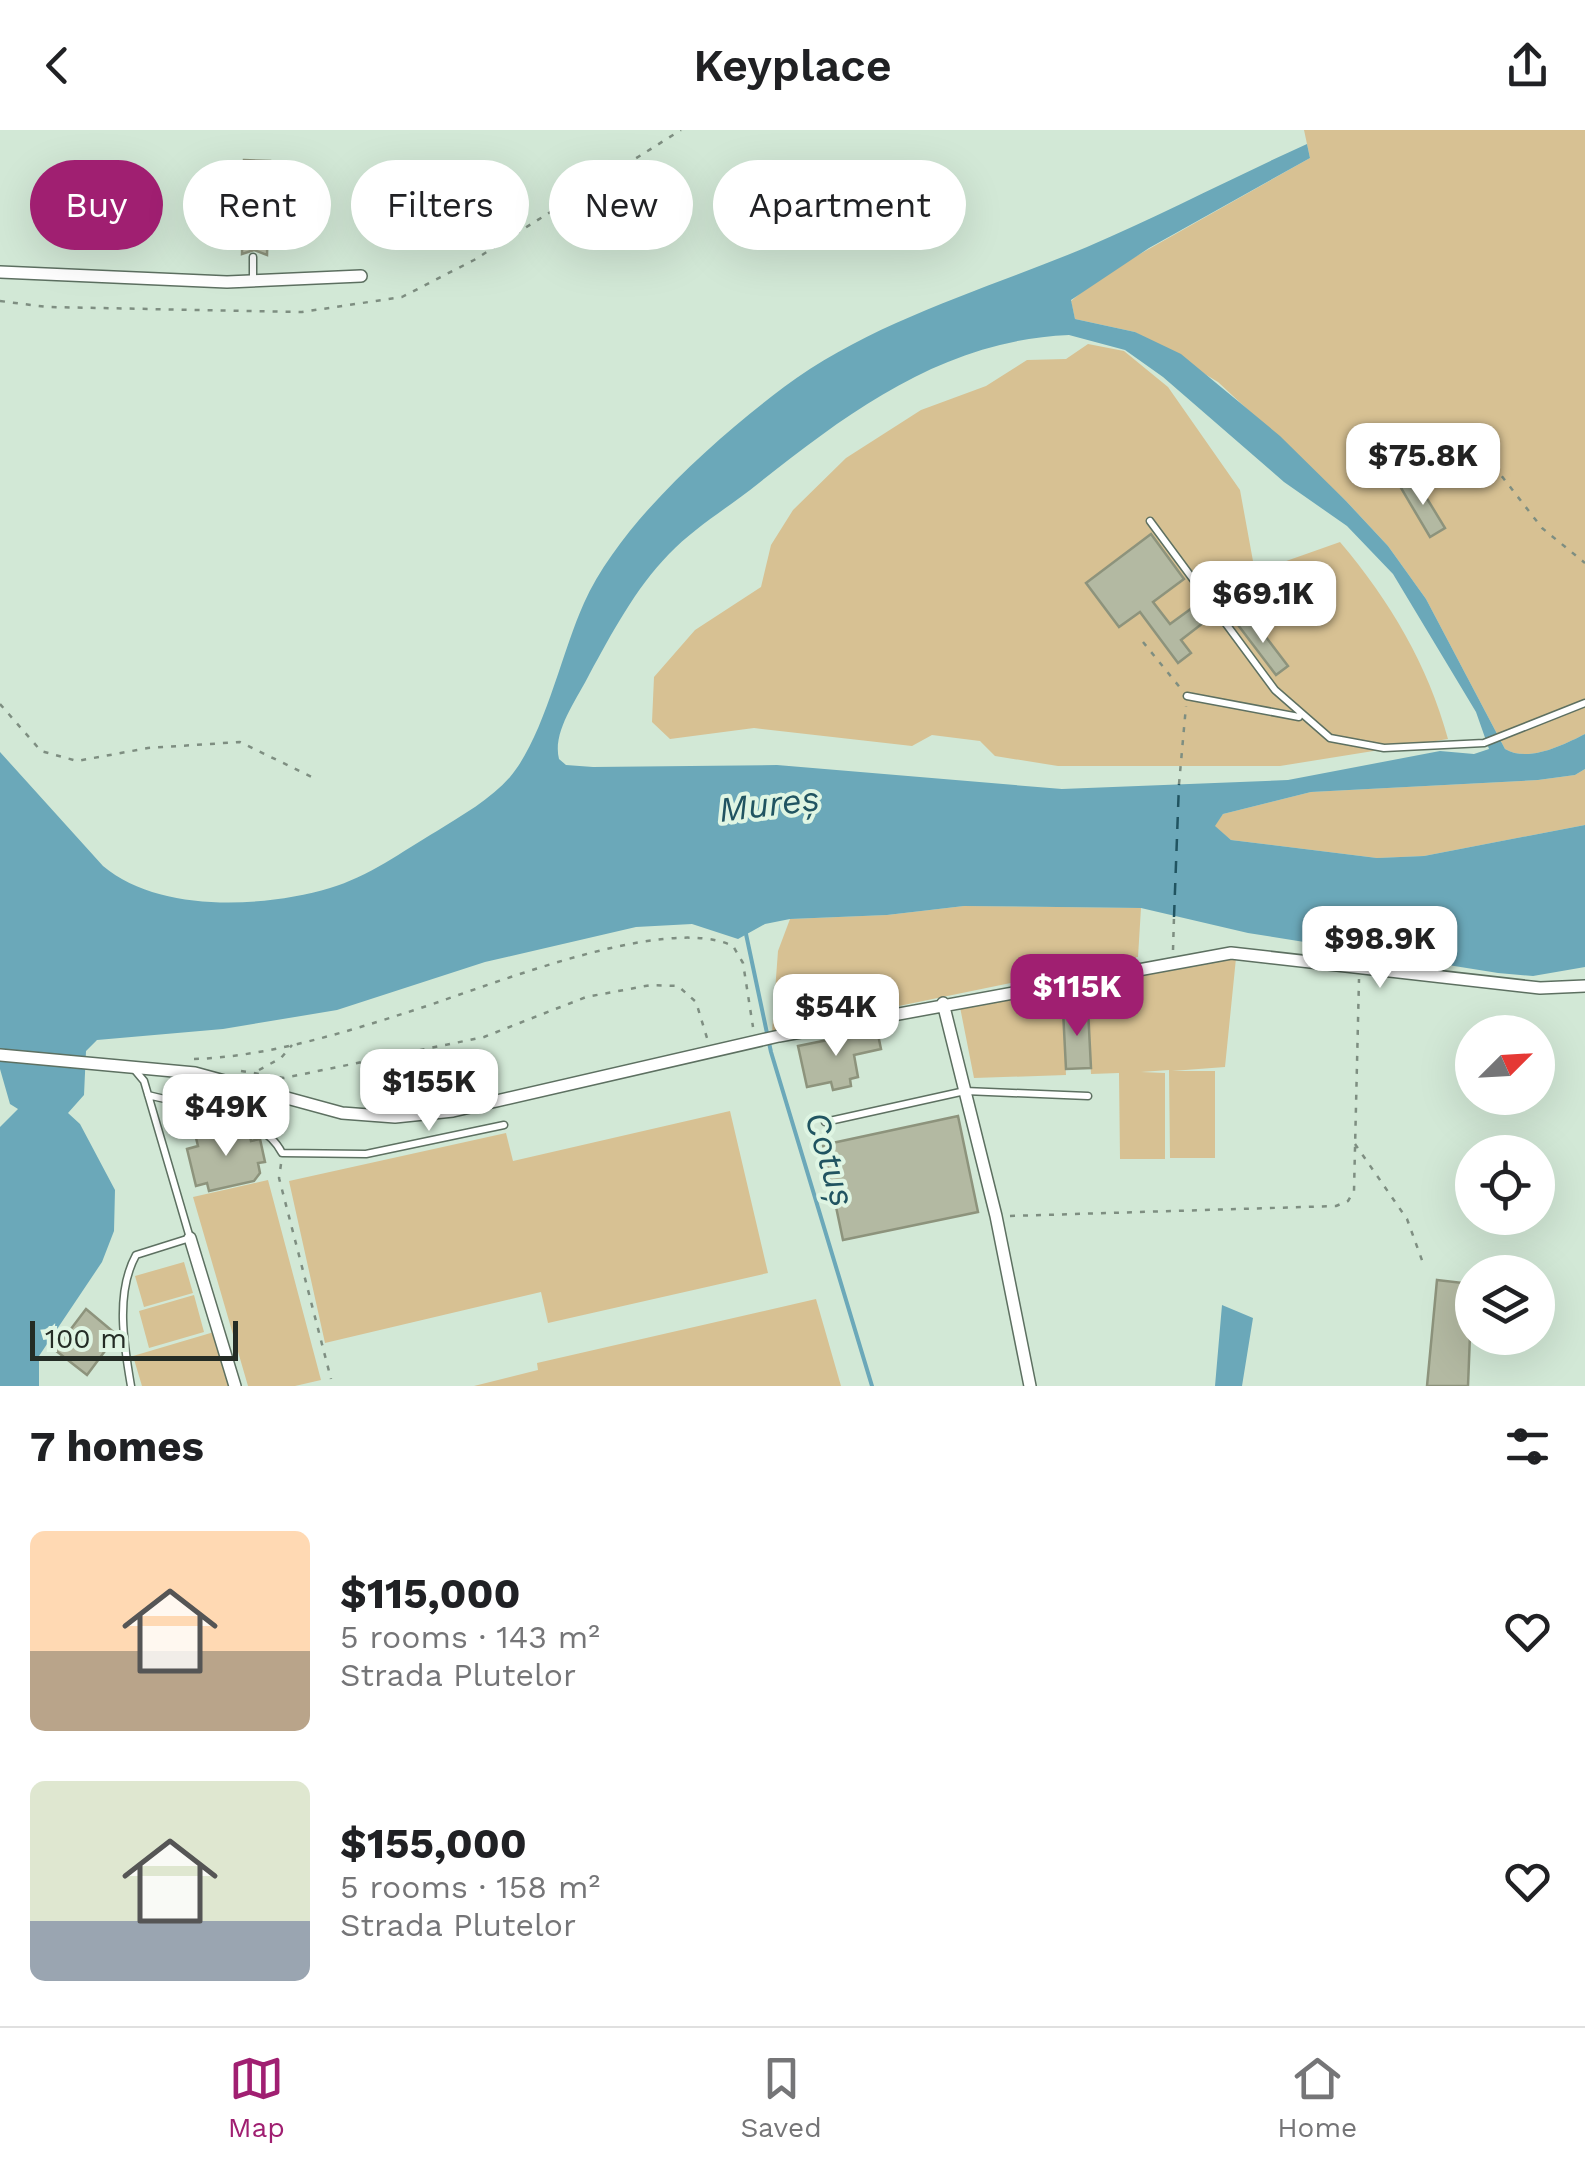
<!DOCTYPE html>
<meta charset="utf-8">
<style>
body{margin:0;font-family:"Work Sans",sans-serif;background:#f6f6f6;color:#202124;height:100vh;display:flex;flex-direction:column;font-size:38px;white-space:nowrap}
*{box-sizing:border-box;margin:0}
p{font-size:32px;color:#757577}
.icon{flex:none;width:55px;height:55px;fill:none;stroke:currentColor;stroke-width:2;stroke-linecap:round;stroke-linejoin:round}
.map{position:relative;height:1256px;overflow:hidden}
.sheet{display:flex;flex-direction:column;background:#fff;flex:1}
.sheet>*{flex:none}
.top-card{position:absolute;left:30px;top:30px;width:1000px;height:90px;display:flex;gap:20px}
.needle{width:65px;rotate:66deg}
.fabs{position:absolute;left:1455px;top:885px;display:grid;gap:20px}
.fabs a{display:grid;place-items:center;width:100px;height:100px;border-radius:50%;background:#fff;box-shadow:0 10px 40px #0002;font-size:50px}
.scale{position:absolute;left:30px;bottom:25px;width:208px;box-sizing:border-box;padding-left:10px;border:5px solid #242c25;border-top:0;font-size:28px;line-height:35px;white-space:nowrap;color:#242c25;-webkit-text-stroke:8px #dff5e3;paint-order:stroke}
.price{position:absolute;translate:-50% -85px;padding:0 22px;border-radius:20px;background:#fff;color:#222;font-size:32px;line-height:65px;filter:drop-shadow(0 2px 5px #0008)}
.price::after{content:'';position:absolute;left:50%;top:60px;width:30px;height:22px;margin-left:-15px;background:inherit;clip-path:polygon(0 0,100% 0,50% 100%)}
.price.active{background:#a01f71;color:#fff}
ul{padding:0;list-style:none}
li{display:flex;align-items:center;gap:30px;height:250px;padding:0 30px}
li span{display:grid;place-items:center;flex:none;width:280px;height:200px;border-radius:15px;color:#555}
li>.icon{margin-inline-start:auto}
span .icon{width:120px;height:120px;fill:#fffc;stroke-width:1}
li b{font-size:42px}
h2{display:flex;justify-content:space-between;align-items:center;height:120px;padding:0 30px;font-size:42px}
.pill{padding:0 35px;border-radius:45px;background:#fff;box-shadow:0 10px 40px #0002;font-size:35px;line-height:90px}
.pill.active{background:#a01f71;color:#fff}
header{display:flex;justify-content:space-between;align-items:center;height:130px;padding:0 30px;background:#fff;font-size:45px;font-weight:600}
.menu{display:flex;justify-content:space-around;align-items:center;height:140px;border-top:2px solid #e0e0e0;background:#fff;font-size:28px;color:#757577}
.menu a{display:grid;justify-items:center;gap:5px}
.menu .active{color:#a01f71}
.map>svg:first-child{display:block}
.green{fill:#d7c193}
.water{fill:#6ba8b9;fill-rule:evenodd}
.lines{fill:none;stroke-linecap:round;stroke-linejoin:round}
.stream{stroke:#6ba8b9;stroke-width:4}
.ferry{stroke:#205461;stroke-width:2.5;stroke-dasharray:12 10;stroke-linecap:butt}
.building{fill:#b3b9a2;stroke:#8d937c;stroke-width:2.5}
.lane-casing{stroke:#5d7061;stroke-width:9}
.street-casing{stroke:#5d7061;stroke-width:14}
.path{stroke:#7e8e81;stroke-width:2.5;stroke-dasharray:5 8;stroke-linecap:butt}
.lane{stroke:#fff;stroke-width:6}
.street{stroke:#fff;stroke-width:11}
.labels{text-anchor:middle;stroke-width:8;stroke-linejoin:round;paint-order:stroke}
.water-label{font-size:35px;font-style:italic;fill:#205461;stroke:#dff5e3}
</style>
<header><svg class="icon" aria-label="back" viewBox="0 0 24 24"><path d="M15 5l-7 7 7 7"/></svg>Keyplace<svg class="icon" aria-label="share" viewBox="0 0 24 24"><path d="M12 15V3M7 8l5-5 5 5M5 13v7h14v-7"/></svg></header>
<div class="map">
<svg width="1585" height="1256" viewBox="0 0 1585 1256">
<rect width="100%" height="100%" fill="#d2e8d6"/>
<path class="green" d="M1304,0h281v604c-22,11 -57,29 -80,15l-79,-150 -38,-53 -42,-45 -128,-119 -83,-50 -60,-13 -4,-18 30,-25 209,-118z
M1088,214l36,7 44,36 72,103 15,82 85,-30c50,59 88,123 108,197l-168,27h-222l-63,-10 -15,-15 -48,-6 -20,11 -158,-18 -84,11 -18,-17 2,-45 41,-47 66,-43 10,-42 22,-35 53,-52 75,-48 65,-24 41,-26 39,-1z
M1585,639v56l-161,31 -47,2 -146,-18 -17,-14 9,-12 88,-22 227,-12 37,-5z
M964,776l177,2 -3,49 -366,75 6,-81 12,-32 97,-4z
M1236,828l-11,109 -53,4h43v87h-45l-1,-88 -28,2 24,1v86h-45l-1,-86 -28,1 -5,-88z
M1062,860l4,85 -92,3 -14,-71z
M730,981l38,162 -220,50 -7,-31 -216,51 -36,-162 217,-48 7,28z
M268,1050l53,200 -26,6h-47l-55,-189z
M184,1132l9,31 -49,14 -9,-31z
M194,1165l10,37 -55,16 -10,-37z
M816,1169l25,87h-367l64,-16 -1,-7z
M214,1202l16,54h-88l-9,-30z"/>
<path class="water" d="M1307,14l3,14 -161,90 -78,52 4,19 60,13 46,22 99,82 66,65 42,45 38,53 79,150c23,14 58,-4 80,-15v35l-10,6 -37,5 -227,12 -88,22 -8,12 16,14 146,18 47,-2 161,-31v142l-52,9 -35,-3 -250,-40 -107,-25 -177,-2 -77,9 -97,4 -25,5 -27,15 -46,-15 -56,3 -151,35 -148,48 -114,19 -126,11 -11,11 -2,44 -16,18 12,11 35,66 -1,41 -12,31 -63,94v30h-39v-259l18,-18 -8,-5 -10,-35v-317l103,114c56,47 160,42 227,22 38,-11 73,-37 107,-57 24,-15 54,-32 73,-54 34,-40 51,-123 74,-174 36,-80 131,-164 200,-216 88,-66 203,-98 303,-140 74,-32 147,-70 220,-103zM1069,205l56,15 38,27 121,105 63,44 46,48 83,138 13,37 -15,5 -34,-3 -152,29 -226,9 -285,-24 -184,2 -27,-2 -7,-6c-7,-27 18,-60 30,-84 23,-42 46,-86 80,-121 26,-27 60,-47 90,-71 93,-74 187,-143 310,-148z
M1222,1175l31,13 -11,68h-27z"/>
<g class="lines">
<path class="stream" d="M746,804l25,118 101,334"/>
<path class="ferry" d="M1174,787l5,-133"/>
</g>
<path class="building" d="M244,30l26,1 -3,94 -13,-5 -12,4z
M1415,349l30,49 -15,9 -29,-49z
M1151,404l33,45 -31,23 17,22 22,-16 11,15 -22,17 10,13 -13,10 -38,-51 -21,15 -33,-44z
M1250,486l38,50 -12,9 -38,-50z
M1088,879l3,59 -25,1 -3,-59z
M877,900l4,19 -27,6 4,22 -8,2 1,7 -18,4 -2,-8 -24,5 -9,-41z
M958,986l20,96 -135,28 -20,-95z
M240,997l9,4 2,10 9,-2 5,23 -7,1 2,10 -6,8 -45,10 -2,-8 -11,3 -9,-37 11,-3 -2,-8z
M1437,1150l35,4 -4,102h-41z
M86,1179l31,26 -30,40 -32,-25z"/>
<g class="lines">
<defs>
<path id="lane" d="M253,127v23
M1150,391l125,169 55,48 54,10 100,-5 101,-40
M1187,566l112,21
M148,965c40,11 114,17 134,58l84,1 138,-29
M825,992l140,-31 123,5
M131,1256c-7,-41 -16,-93 5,-131l54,-17 -46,-157 -10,-12"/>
<path id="street" d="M0,142l227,10 134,-6
M943,873l53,213 34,170
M0,925l195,18 147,40 53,4 58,-6 326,-75 452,-83 309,35 45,-2
M190,1108l45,148"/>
</defs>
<use href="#lane" class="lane-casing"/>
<use href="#street" class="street-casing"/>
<path class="path" d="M0,171l47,6 255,5 100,-15 72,-37 207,-130
M1462,295l80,103 43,35
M1143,512l39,48
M0,574l41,47 36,10 71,-13 92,-6 76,37
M1179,654l7,-78
M1173,820l1,-33
M194,929c68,-2 143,-24 208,-45 76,-23 261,-102 331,-68l10,17 10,64
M259,940l22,-12 11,-13
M241,941l43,7 200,-41 102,-40 65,-12 27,1 18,16 11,36
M1355,1014l52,75 16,44
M281,1034l-2,14 52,201
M1010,1086l326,-10 12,-5 6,-10 5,-212"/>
<use href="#lane" class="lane"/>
<use href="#street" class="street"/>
</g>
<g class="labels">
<g class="water-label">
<text transform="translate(769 674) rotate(-7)" y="12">Mureș</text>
<text transform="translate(830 1029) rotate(73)" y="12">Cotuș</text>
</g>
</g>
</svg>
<div class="fabs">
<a><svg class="needle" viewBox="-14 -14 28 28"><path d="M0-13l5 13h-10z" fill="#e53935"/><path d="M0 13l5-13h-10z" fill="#757577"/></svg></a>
<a><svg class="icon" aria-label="locate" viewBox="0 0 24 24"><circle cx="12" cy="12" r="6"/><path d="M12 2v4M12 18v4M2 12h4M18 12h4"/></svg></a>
<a><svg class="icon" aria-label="layers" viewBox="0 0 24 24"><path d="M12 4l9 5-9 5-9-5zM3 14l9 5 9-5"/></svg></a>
</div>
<div class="scale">100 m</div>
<b class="price" style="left:1423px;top:378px">$75.8K</b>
<b class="price" style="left:1263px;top:516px">$69.1K</b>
<b class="price" style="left:1380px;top:861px">$98.9K</b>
<b class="price active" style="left:1077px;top:909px">$115K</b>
<b class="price" style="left:836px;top:929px">$54K</b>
<b class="price" style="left:429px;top:1004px">$155K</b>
<b class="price" style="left:226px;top:1029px">$49K</b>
<div class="top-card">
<a class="pill active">Buy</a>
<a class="pill">Rent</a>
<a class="pill">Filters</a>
<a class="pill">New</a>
<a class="pill">Apartment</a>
</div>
</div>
<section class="sheet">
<h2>7 homes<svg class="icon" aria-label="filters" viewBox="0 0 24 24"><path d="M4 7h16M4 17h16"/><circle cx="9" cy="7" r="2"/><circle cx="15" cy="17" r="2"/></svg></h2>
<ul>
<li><span style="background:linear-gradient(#ffd9b3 60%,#b9a48a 0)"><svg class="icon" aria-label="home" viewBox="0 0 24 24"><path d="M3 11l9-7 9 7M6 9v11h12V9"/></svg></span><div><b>$115,000</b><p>5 rooms · 143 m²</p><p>Strada Plutelor</p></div><svg class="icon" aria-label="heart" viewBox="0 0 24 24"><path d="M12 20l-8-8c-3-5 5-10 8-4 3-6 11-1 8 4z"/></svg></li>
<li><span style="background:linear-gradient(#dfe7d0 70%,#9aa5b1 0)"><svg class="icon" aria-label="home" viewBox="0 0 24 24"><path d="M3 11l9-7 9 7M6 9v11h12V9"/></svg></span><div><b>$155,000</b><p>5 rooms · 158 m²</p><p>Strada Plutelor</p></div><svg class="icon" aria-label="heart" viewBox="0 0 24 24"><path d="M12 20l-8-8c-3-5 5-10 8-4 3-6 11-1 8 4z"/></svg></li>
</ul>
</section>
<nav class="menu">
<a class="active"><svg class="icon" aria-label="map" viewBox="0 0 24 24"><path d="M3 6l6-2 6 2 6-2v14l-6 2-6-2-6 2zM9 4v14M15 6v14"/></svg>Map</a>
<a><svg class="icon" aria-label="saved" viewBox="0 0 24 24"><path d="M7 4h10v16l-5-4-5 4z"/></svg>Saved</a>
<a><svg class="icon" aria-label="home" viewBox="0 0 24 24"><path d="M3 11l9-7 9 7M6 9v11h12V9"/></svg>Home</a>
</nav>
